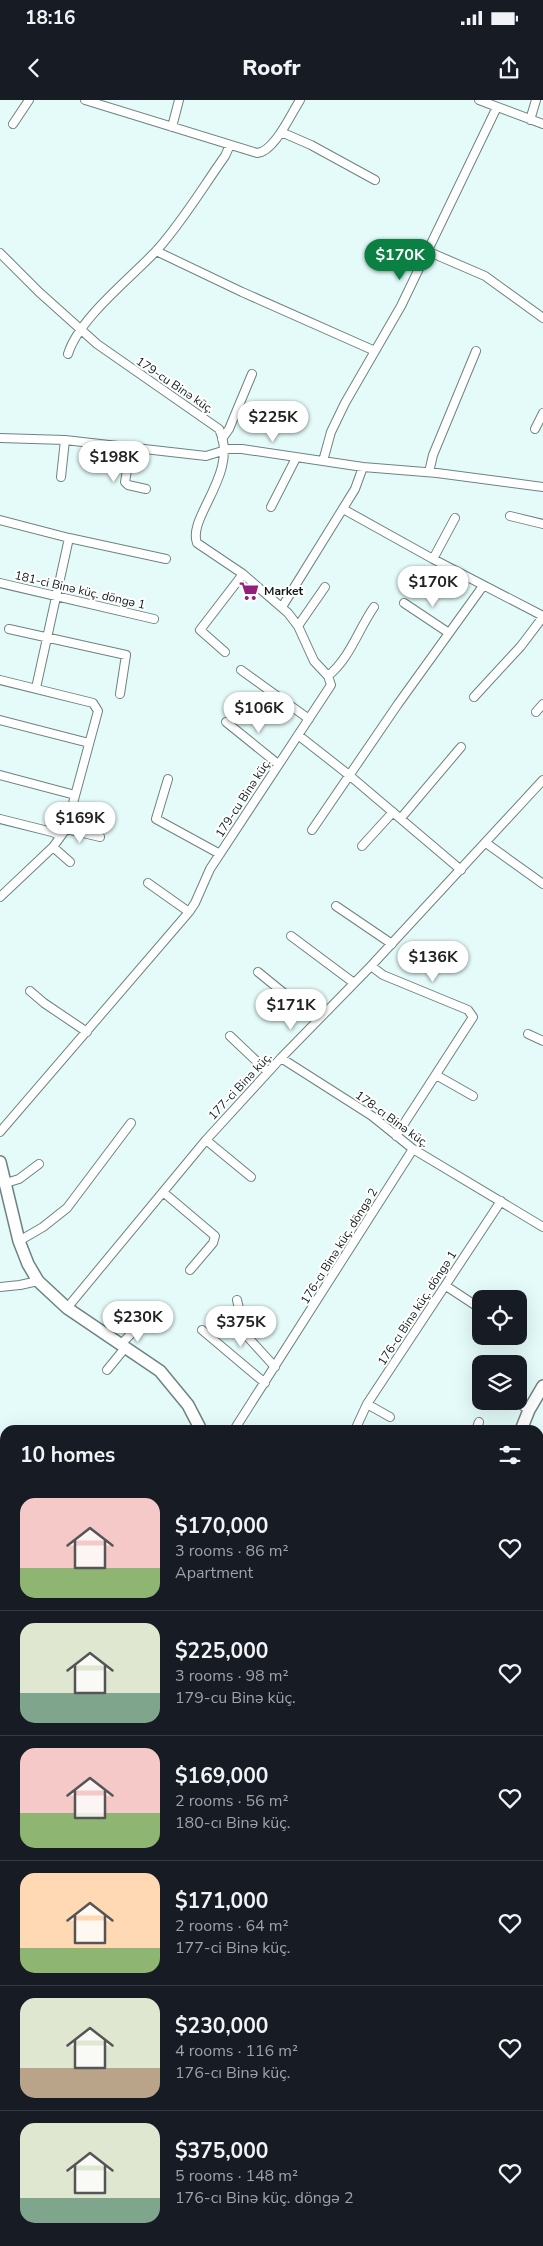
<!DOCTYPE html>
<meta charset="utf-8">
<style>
body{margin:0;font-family:"Nunito Sans",sans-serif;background:#242831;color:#f1f3f6;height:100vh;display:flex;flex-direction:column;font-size:19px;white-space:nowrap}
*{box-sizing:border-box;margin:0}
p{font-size:16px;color:#9ea1a6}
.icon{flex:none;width:28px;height:28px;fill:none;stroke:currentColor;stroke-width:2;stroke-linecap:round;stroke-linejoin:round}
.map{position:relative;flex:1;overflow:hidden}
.drawer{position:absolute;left:0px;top:1325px;width:544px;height:821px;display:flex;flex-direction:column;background:#171b24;border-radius:15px 15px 0 0;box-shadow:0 5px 20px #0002}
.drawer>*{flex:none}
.fabs{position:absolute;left:472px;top:1190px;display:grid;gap:10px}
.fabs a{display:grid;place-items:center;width:55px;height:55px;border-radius:10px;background:#171b24;box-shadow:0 5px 20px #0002;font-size:25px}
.price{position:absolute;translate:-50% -42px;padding:0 11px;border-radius:18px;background:#fff;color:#222;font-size:16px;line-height:32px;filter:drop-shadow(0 1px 2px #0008)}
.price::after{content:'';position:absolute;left:50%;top:30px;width:15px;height:11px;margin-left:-8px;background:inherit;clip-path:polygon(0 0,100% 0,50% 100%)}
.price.on{background:#0b8043;color:#fff}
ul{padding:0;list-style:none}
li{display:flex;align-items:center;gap:15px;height:125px;padding:0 20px}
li+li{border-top:1px solid #363941}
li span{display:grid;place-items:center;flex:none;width:140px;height:100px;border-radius:15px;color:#555}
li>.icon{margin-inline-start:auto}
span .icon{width:60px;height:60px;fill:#fffc;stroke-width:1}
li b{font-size:21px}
h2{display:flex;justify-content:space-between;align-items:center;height:60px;padding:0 20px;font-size:21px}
.status{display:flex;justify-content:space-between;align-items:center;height:35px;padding:0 25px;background:#171b24;direction:ltr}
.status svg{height:14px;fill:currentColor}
header{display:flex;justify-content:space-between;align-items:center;height:65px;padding:0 20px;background:#171b24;font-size:22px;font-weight:800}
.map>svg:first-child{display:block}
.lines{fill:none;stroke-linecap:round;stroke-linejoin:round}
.street-casing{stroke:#6e8381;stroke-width:10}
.secondary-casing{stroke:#6e8381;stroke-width:14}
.street{stroke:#fff;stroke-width:8}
.secondary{stroke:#fff;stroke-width:11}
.labels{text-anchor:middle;stroke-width:4;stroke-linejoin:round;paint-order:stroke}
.street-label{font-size:12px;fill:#131b1b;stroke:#fff}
.poi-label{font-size:12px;font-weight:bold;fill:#131b1b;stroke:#fff;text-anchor:start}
</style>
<div class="status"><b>18:16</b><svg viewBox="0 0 49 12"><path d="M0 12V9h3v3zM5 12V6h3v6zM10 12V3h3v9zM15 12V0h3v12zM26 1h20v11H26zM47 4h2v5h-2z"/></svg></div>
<header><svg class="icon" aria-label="back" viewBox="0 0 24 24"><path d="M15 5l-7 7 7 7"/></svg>Roofr<svg class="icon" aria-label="share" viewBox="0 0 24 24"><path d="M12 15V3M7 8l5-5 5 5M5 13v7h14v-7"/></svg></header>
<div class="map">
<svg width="543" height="2146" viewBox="0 0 543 2146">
<rect width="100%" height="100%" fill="#e4fbf9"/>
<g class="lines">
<defs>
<path id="street" d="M85,0l172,53c17,-1 34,-39 43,-53
M479,0l64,24
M530,20l6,-20
M13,24l16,-24
M172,27l7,-27
M281,32l30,13 64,35
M156,151l86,41 133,59
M427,151l58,25 58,42
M0,153l39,39 58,52 122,85c21,44 -32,88 -22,114l46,31 45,39 10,13 16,35 14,15 3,9 -121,184 -15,34 -6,9 -189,220
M68,254c11,-36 63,-76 89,-104 26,-29 46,-63 68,-94l5,-11
M535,329l8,-16
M0,338l65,2 141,16 23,-7h13l121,18 74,6 106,14
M222,339l7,-10 23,-55
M131,348l-6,34 3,3 18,4
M323,361l8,-29 14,-29 56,-97 96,-199
M429,372l4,-17 43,-104
M61,377l4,-37
M271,407l25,-49
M343,409l90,50 110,57
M510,416l33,8
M0,420l69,18 97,21
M433,459l22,-41
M0,483l154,36
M404,503l45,30
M282,507l73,-118 8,-22
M298,526l27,-39
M9,529l117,26 -6,39
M225,552l-25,-22 43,-56
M241,570l68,49
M328,576c22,-18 30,-46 46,-69
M0,580l93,23 5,8 -32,118 -13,18 -53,50
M36,588l33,-150
M474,597l47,-51 22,-29
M536,612l7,-8
M0,620l89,23
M226,622l52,42
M298,635l51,40 112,95
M0,675l75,20
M168,679l-12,40 64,35
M401,718l60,-71
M0,719l52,13 9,4
M66,729l34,8
M312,730l86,-126 85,-118
M486,743l57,41
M362,746l31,-34
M53,747l17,15
M148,783l41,29
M336,806l56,38
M291,836l63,47
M371,866l12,9 85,35 5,7 -77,119
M258,872l59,48
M30,891l14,12 43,29
M528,934l15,7
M230,936l38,36
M281,958l91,58 41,33 130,78
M436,975l37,21
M206,1040l45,37
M6,1083l13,-4 20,-15
M163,1092l52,44 -2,7 -23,27
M19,1141l24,-14 24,-19 64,-85
M446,1186l35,23
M0,1187l20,-2 18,-4
M237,1200l8,34 30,33
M67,1208l139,-168 75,-82 90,-92 172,-186
M202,1230l63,53
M120,1245l20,-20
M107,1270l18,-22
M515,1301l14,9
M367,1304l23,13
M234,1330l179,-281
M355,1330l12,-26 134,-203
M476,1330l3,-8
M0,1596l5,17
M0,1660l5,-2
M539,1887l4,-12
M0,1904h5
M0,1932l5,1
M539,1947l4,1
M0,1975l5,2
M0,2012l5,1
M539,2029h4
M0,2056l5,-20
M539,2072h4
M74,2146l1,-5
M166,2146l4,-5
M348,2146l1,-5
M454,2146l1,-5"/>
<path id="secondary" d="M0,1062l19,79 9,23 10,17 29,27 93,63 28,34 13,25
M521,1330l8,-20 14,-24
M539,1521l4,-1
M539,1684l4,1
M0,1812l5,-1"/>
</defs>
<use href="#street" class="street-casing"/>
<use href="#secondary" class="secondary-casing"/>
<use href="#street" class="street"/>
<use href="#secondary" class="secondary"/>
</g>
<defs>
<symbol id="supermarket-bare" viewBox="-9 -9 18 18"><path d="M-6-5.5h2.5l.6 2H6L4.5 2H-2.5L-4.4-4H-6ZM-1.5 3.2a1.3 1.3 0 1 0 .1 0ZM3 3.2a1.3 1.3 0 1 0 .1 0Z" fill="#941e7b" stroke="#fff" stroke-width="2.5" paint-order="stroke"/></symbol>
</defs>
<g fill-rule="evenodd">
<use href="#supermarket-bare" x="235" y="477" width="28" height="28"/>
</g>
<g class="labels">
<g class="street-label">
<text transform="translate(175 285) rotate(34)" y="4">179-cu Binə küç.</text>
<text transform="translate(80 490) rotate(13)" y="4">181-ci Binə küç. döngə 1</text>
<text transform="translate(243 698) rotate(-57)" y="4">179-cu Binə küç.</text>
<text transform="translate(240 986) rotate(-47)" y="4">177-ci Binə küç.</text>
<text transform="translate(392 1019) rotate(36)" y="4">178-cı Binə küç.</text>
<text transform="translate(339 1146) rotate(-58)" y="4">176-cı Binə küç. döngə 2</text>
<text transform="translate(417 1208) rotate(-57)" y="4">176-cı Binə küç. döngə 1</text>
</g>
<g class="poi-label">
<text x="264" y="495">Market</text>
</g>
</g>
</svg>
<div class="fabs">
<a><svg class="icon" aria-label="locate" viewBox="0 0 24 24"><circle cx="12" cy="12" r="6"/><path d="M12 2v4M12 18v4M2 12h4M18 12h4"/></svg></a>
<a><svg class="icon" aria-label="layers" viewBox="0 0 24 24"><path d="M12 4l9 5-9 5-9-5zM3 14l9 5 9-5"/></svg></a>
</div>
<b class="price on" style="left:400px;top:181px">$170K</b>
<b class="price" style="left:273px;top:343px">$225K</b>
<b class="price" style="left:114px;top:383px">$198K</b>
<b class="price" style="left:433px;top:508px">$170K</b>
<b class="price" style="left:259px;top:634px">$106K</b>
<b class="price" style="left:80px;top:744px">$169K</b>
<b class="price" style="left:433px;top:883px">$136K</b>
<b class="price" style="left:291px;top:931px">$171K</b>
<b class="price" style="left:138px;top:1243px">$230K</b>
<b class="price" style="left:241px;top:1248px">$375K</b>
<section class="drawer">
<h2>10 homes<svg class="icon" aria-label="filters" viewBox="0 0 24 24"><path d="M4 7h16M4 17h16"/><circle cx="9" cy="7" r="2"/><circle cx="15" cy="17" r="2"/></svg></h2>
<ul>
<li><span style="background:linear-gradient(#f6c9c9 70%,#8fb573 0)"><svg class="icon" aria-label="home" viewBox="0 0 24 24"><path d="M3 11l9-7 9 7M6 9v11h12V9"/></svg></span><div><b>$170,000</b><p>3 rooms · 86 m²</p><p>Apartment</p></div><svg class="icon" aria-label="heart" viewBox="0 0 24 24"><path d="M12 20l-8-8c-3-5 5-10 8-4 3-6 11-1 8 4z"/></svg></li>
<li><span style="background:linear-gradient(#dfe7d0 70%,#7fa58c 0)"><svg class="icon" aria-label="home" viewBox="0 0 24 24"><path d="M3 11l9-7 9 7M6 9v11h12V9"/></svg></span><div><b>$225,000</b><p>3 rooms · 98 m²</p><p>179-cu Binə küç.</p></div><svg class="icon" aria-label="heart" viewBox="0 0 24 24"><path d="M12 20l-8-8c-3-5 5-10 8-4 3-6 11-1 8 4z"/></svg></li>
<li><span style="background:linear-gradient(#f6c9c9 65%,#8fb573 0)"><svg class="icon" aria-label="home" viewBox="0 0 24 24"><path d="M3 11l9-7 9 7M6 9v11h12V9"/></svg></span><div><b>$169,000</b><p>2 rooms · 56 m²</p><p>180-cı Binə küç.</p></div><svg class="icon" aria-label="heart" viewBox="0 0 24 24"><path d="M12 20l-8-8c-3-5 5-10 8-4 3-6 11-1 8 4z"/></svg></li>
<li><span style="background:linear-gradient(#ffd9b3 75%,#8fb573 0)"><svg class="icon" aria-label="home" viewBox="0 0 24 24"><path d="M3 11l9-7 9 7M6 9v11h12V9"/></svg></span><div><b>$171,000</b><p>2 rooms · 64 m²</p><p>177-ci Binə küç.</p></div><svg class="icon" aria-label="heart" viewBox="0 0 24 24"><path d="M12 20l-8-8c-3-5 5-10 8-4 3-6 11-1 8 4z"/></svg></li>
<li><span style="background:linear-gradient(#dfe7d0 70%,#b9a48a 0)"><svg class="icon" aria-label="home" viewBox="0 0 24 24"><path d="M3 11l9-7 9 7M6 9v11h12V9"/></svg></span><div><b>$230,000</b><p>4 rooms · 116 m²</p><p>176-cı Binə küç.</p></div><svg class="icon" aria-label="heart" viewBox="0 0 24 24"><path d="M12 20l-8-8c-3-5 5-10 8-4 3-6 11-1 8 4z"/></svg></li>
<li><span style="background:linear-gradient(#dfe7d0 75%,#7fa58c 0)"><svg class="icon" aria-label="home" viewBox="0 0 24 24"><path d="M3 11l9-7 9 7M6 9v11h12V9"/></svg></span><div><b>$375,000</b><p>5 rooms · 148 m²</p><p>176-cı Binə küç. döngə 2</p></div><svg class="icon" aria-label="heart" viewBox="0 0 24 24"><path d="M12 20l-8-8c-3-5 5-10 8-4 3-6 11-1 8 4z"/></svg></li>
</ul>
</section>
</div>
